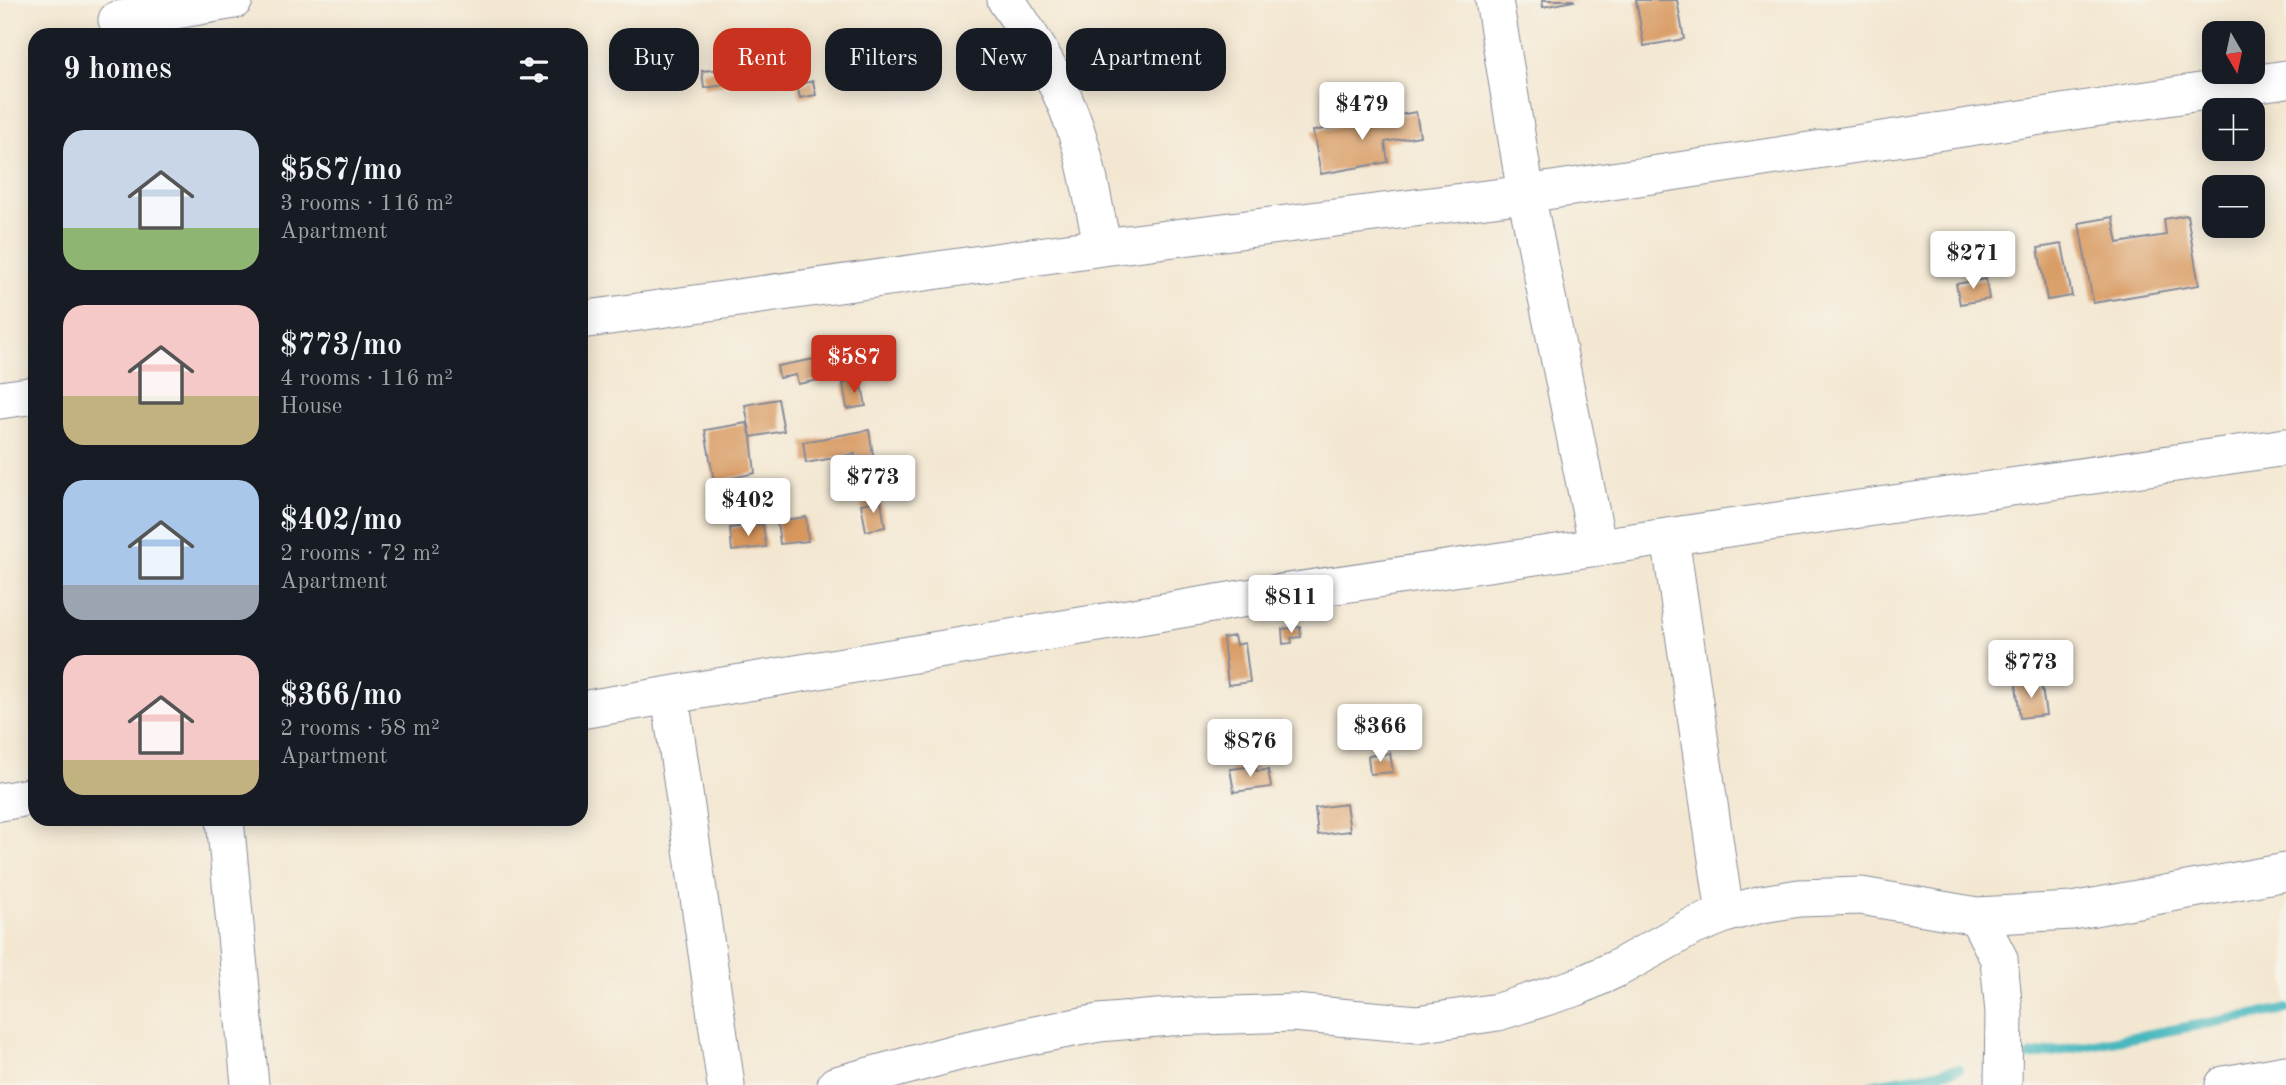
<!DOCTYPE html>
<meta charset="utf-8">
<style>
body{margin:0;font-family:"Old Standard TT",serif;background:#20242c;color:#f1f3f6;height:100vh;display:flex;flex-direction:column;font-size:26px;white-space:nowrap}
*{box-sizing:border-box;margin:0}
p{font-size:23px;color:#9ea1a6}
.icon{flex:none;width:38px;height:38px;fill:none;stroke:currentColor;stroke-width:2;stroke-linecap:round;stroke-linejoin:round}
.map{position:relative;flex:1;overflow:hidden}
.panel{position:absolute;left:28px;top:28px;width:560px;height:798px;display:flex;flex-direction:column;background:#171b24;border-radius:21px;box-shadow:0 4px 18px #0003}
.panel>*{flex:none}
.hud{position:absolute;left:609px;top:28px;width:665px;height:63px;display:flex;gap:14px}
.needle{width:46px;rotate:171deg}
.tools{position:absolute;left:2202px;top:21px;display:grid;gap:14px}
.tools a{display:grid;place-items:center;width:63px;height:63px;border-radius:14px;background:#171b24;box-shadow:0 4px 18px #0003;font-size:35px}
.price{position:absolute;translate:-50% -60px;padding:0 16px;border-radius:7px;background:#fff;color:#222;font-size:23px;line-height:46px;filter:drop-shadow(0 2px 4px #0008)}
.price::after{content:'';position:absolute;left:50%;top:42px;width:21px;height:16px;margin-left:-10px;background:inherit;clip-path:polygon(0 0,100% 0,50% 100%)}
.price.active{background:#c8321e;color:#fff}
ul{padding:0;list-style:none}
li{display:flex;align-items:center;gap:21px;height:175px;padding:0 35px}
li span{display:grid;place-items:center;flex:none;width:196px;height:140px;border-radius:21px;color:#555}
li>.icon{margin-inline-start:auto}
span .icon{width:84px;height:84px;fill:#fffc;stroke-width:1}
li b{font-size:30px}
h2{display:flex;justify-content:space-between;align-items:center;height:84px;padding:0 35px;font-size:30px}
.tag{padding:0 24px;border-radius:21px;background:#171b24;box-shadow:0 4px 18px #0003;font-size:24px;line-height:63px}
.tag.active{background:#c8321e;color:#fff}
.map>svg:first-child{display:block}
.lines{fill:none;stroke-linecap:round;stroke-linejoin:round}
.stream{stroke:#49b8bf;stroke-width:10}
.building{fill:#d7965b}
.street-casing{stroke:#878b98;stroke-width:39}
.street{stroke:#fff;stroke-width:37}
</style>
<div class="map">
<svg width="2286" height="1085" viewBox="0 0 2286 1085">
<rect width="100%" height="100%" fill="#f7f3e8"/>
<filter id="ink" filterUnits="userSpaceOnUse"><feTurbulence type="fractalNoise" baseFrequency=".0143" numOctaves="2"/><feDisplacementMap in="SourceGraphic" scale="14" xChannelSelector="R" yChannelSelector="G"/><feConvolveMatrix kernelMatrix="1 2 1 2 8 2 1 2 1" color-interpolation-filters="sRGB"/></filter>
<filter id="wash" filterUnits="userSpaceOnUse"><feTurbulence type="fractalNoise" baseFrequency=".00686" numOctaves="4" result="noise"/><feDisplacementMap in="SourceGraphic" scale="28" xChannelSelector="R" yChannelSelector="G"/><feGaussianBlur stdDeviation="1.57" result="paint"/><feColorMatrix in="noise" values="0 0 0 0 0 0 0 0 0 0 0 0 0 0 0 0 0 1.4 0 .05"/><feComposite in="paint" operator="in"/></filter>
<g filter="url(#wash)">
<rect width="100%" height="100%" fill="#f3e7d1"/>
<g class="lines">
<path class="stream" d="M2030,1056l256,-47
M1872,1085l87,-16"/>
</g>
<g id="blocks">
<path class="building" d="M1542,0h31l1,1 -31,6z
M1636,0h41l7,39 -40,7z
M722,69l2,16 -20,3 -2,-17z
M813,81l3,14 -16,3 -3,-13z
M1416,112l4,24 -35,6 3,20 -67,12 -8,-43z
M2187,215l12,70 -106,18 -14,-80 34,-6 5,26 48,-8 -2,-16z
M2062,244l10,52 -25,4 -9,-52z
M1986,279l3,20 -29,5 -4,-20z
M820,358l4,21 -26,5 -2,-9 -17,3 -2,-12z
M861,380l5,26 -19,3 -4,-26z
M778,399l6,32 -33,6 -6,-32z
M747,423l4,14 4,36 -41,9 -9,-52z
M869,430l7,43 -17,3 -4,-22 -49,9 -3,-21z
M876,476l3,16 -17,3 -2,-16z
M881,500l4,27 -19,4 -5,-27z
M806,517l2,24 -28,3 -3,-23z
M763,524l3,23 -34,4 -2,-23z
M1300,627l1,10 -10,1 1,5 -9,1 -1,-15z
M1234,636l2,9 9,-2 5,39 -22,3 -5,-47z
M2041,681l5,34 -26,3 -4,-34z
M1261,728l3,25 -27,3 -3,-25z
M1390,753l3,19 -23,2 -2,-18z
M1256,766v5l12,-1 3,17 -37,5 -4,-23z
M1346,804l4,27 -32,4 -3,-27z"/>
</g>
</g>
<g filter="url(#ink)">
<use href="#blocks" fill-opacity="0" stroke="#878b98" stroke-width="2"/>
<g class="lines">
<defs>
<path id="street" d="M1006,0c32,46 60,93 75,147 9,33 14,67 22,100
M1494,0l32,194 72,354
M117,20l117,-20
M581,320l522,-73 423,-53 760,-115
M0,400l35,-5
M1670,537l55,377
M670,696l56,389
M581,710l666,-112 1039,-151
M0,802l35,-6
M225,819l25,266
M1977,916l22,43 5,54 -1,72
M836,1085l126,-34 68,-15 69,-13 70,-6 124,-4 124,11 81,-12 79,-25 41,-19 72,-40 35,-14 37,-10 37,-6 62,-2 116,20 95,-5 214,-39
M2224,1085l62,-11"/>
</defs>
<use href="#street" class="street-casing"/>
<use href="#street" class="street"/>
</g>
</g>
</svg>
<div class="tools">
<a><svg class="needle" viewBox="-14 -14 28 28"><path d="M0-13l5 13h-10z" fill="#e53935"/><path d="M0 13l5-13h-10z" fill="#9ea1a6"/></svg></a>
<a>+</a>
<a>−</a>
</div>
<b class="price" style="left:1362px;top:142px">$479</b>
<b class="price" style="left:1973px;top:291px">$271</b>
<b class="price active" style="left:854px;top:395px">$587</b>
<b class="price" style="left:873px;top:515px">$773</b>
<b class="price" style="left:748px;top:538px">$402</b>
<b class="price" style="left:1291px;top:635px">$811</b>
<b class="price" style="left:2031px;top:700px">$773</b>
<b class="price" style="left:1380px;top:764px">$366</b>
<b class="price" style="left:1250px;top:779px">$876</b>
<div class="hud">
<a class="tag">Buy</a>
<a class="tag active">Rent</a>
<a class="tag">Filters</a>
<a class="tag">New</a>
<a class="tag">Apartment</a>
</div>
<section class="panel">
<h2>9 homes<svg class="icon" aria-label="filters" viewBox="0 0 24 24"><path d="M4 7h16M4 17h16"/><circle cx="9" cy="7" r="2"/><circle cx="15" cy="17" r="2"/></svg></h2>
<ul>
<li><span style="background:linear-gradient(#c9d6e8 70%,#8fb573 0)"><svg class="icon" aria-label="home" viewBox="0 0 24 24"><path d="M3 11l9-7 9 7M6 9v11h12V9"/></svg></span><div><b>$587/mo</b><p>3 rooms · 116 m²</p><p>Apartment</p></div></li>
<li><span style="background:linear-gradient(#f6c9c9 65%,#c2b280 0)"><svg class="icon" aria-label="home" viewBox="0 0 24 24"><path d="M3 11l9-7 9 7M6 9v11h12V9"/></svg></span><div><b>$773/mo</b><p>4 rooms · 116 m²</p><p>House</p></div></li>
<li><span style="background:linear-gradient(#a9c7e8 75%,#9aa5b1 0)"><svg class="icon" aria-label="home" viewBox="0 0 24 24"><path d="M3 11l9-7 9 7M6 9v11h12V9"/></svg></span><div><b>$402/mo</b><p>2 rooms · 72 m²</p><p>Apartment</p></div></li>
<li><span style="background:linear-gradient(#f6c9c9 75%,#c2b280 0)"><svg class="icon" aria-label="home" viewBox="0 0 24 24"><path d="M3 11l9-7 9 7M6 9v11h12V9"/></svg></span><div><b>$366/mo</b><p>2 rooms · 58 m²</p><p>Apartment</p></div></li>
</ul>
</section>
</div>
